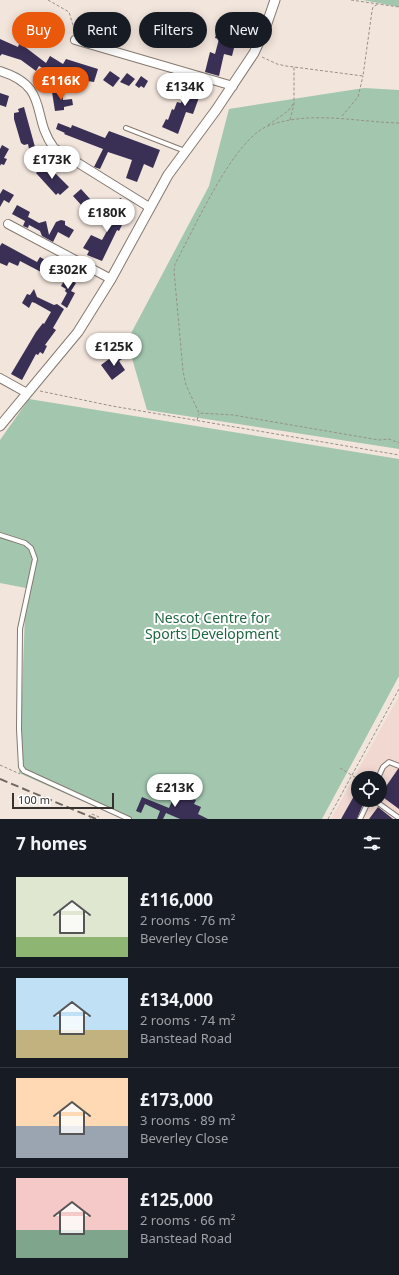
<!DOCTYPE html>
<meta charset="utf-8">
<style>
body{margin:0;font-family:"Noto Sans",sans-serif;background:#20242c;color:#f1f3f6;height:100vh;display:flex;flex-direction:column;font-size:15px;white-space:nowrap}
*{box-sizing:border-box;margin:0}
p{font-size:13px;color:#9ea1a6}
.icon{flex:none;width:22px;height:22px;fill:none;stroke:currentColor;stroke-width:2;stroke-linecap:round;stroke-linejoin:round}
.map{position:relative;height:819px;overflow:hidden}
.panel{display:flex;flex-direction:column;background:#171b24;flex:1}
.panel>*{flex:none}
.banner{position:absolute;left:12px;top:12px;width:375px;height:36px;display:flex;gap:8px}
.fabs{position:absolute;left:351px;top:771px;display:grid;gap:8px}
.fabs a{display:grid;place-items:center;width:36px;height:36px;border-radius:50%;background:#171b24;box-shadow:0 2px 10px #0003;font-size:20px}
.scale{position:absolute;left:12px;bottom:10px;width:102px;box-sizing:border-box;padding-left:4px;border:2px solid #36312e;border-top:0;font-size:11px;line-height:14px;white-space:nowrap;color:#36312e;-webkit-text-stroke:3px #fff;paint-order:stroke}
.price{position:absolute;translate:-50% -34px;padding:0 9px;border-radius:14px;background:#fff;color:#222;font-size:13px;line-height:26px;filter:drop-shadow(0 1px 2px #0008)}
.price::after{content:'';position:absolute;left:50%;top:24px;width:12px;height:9px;margin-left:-6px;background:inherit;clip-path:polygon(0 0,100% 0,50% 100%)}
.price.active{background:#ea580c;color:#fff}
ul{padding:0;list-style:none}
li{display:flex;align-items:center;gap:12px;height:100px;padding:0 16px}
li+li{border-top:1px solid #363941}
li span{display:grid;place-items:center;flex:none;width:112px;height:80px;border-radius:0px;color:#555}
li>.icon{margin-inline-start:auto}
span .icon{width:48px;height:48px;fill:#fffc;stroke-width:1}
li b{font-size:17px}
h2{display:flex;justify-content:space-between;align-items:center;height:48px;padding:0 16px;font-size:17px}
.chip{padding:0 14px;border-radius:18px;background:#171b24;box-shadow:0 2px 10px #0003;font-size:14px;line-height:36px}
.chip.active{background:#ea580c;color:#fff}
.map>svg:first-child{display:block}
.education{fill:#f1d8d1;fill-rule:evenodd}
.green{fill:#a2c6ae}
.building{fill:#3a3056}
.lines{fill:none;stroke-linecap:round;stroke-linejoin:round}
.service-casing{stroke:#847970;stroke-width:6}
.minor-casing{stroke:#847970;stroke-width:10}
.tertiary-casing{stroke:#847970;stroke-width:11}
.path{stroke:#99908a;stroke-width:1;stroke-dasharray:3 2;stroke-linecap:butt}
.service{stroke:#fff;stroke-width:4}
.minor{stroke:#fff;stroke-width:8}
.tertiary{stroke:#fff;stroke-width:9}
.rail{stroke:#6d6661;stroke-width:2;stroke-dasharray:8 4;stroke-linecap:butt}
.path-bridge{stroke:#99908a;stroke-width:1;stroke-dasharray:3 2;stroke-linecap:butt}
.labels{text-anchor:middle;stroke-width:4;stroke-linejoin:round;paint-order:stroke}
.park-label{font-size:14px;fill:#1e6740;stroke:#fff}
</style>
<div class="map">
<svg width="399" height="819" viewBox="0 0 399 819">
<rect width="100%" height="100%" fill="#f2e5dc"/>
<path class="education" d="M399,696v123h-68zM358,778h22v22h-22z"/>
<path class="green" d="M363,0h36v7z
M364,88l35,2v359l-252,-39 -20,-69 82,-155 20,-77z
M29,399l370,60v217l-77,143h-199l-104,-46 7,-185 -26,-5v-143z"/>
<path class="building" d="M217,31l20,5 -5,20 -8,-2 -5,22 -14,-4 5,-20 5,2 4,-15 -4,-1z
M0,39l18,8 2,-6 6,2 -1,4 21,16 4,-7 13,8 3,-5 32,10 -4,13 -7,-1 1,-4 -17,-4 -1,2 -15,-4 -4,2 -12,-7 -3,5 -15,-11 -19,-6 -2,2z
M110,71l10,7 -7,9 -10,-7z
M127,73l8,6 -6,7 -9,-4z
M141,76l7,5 -4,7 -3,-2 -2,2 -4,-3z
M193,80l15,5 -2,9 -5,-2 -8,22 -7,-2 -8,22 -16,-7 4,-8 2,1 4,-11 2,1 3,-8 4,1 1,-4h2z
M62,90l1,10 9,-1 1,6 -9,2v3l-9,1 -3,-19z
M0,93l9,3 -3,11 -6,-2z
M24,107l11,40 -6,2 -1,-5 -4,1 -3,-2 -7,-24v-6l5,-1 -1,-3z
M58,123l13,5 1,-3 33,13 4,-7 51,19 -7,18 -9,-4 -7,18 -11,-4 6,-18 -24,-8 -8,17 -6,-2 9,-18 -39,-15 1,-1 -9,-4z
M2,145l7,4 -5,9 3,1 -3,6 -3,-1 -1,2v-17z
M46,164l23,23 -9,8 -2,-2 -2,2 -20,-22z
M3,189l11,6 -5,8 -5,-3 -4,7v-13z
M81,189l10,11 -8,7 -10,-11z
M120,198l10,5 -9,21 1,1 -3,6 -2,-1 -15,31 -15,-6 2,-4 -6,-3 8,-13 11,5 5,-9 -5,-10 8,4 5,-10 -3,-1z
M17,205l13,7 -2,5 4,2 7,4 7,-2 3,14 7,-13 5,-2 4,1v4l9,5 -5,8 -11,-6 -5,10 -11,-6 -2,-5 -11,-6 -1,3 -5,-2 2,-5 -13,-7z
M2,243l35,19 3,-5 12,7 -2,5 -4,-2 -3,6 -23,-12 -2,5 -9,-4 -2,4 -7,-3v-17z
M66,271l5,3 -2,5 7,4 -5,8 4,2 -8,15 -6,-4 6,-11 -2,-2 1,-2 -5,-3 5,-8 -3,-2z
M34,289l3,8 17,8 3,-1 7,5 -11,19 3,2 -11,15 2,1 -4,8 -3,-2 -2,3 -2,-1 -14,26 -11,-6 25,-42 7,-9 1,1 7,-12 -16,-9 -3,-1 -3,6 -7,-5 5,-9 3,1z
M117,353l5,6 -3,2 6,9 -13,10 -11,-15z
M398,769h1v40l-19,-14z
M182,794l14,6 -2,4 7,3 -3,7 10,5h-28l-14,-6 -3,6h-6l3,-8 -15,-7 -4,9 -5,-2 6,-14 27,11 5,-12 6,2z
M354,796l4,4 6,2 -7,17h-16z
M378,807l15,12h-24z"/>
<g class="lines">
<defs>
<path id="service" d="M126,128l59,23
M0,535l25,8 6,5 4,11 -15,70 -1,100 2,38 3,4 105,48
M378,778l5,-11 6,-5 10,4
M374,800l25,18
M360,819l9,-19"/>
<path id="minor" d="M75,40l158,46
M0,71c51,16 30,45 54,77l95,59
M8,224l103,55
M0,378l27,15"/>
<path id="tertiary" d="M0,426l78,-94 33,-53 57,-104 48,-65 38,-57 11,-24 10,-29"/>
</defs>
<use href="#service" class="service-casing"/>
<use href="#minor" class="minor-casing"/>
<use href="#tertiary" class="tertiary-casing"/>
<path class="path" d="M48,0l21,12 6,20
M351,0l48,7
M262,57l15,7 9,2 77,10 9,-65 1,-4 5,-3
M342,116l16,-19 5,-21
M290,120l4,-16v-37
M399,123c-37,-1 -72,-9 -109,-3 -11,2 -23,5 -31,11 -32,23 -65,98 -84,133l-1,7 9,100 3,14 13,28 34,2 146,25 10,-1 10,4
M268,125l20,-14 5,-7
M40,391l72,15 287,49
M197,420l2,-6
M0,765l20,9
M340,768l18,11
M92,814l7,3 -1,1
M328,819l71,-130"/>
<use href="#service" class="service"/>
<use href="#minor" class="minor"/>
<use href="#tertiary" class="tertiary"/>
<path class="rail" d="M0,779l96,40"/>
<path class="path-bridge" d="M90,819l2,-5"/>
</g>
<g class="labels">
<g class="park-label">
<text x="212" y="623">Nescot Centre for<tspan x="212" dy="16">Sports Development</tspan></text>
</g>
</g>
</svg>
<div class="fabs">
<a><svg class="icon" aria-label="locate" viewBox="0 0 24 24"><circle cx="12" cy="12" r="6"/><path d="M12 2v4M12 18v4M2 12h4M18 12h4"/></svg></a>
</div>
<div class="scale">100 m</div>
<b class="price active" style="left:61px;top:101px">£116K</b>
<b class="price" style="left:185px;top:107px">£134K</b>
<b class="price" style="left:52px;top:180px">£173K</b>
<b class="price" style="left:107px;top:233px">£180K</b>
<b class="price" style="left:68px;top:290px">£302K</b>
<b class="price" style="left:114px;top:367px">£125K</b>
<b class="price" style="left:175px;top:808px">£213K</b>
<div class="banner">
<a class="chip active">Buy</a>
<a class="chip">Rent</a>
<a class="chip">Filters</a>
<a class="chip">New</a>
</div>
</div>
<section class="panel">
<h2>7 homes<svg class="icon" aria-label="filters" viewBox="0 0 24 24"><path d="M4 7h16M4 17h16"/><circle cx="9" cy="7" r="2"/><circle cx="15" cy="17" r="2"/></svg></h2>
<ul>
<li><span style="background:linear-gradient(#dfe7d0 75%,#8fb573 0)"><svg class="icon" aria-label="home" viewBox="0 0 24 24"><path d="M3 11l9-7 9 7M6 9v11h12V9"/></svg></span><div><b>£116,000</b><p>2 rooms · 76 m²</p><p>Beverley Close</p></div></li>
<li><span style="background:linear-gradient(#bfe0f5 65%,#c2b280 0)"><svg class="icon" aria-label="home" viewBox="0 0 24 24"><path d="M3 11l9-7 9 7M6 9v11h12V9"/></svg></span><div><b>£134,000</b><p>2 rooms · 74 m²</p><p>Banstead Road</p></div></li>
<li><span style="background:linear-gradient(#ffd9b3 60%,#9aa5b1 0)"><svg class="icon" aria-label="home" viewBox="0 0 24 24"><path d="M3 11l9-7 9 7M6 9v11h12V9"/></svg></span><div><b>£173,000</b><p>3 rooms · 89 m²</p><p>Beverley Close</p></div></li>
<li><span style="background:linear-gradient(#f6c9c9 65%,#7fa58c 0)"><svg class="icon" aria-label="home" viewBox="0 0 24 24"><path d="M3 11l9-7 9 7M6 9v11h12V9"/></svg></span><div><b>£125,000</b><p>2 rooms · 66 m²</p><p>Banstead Road</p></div></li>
</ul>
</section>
